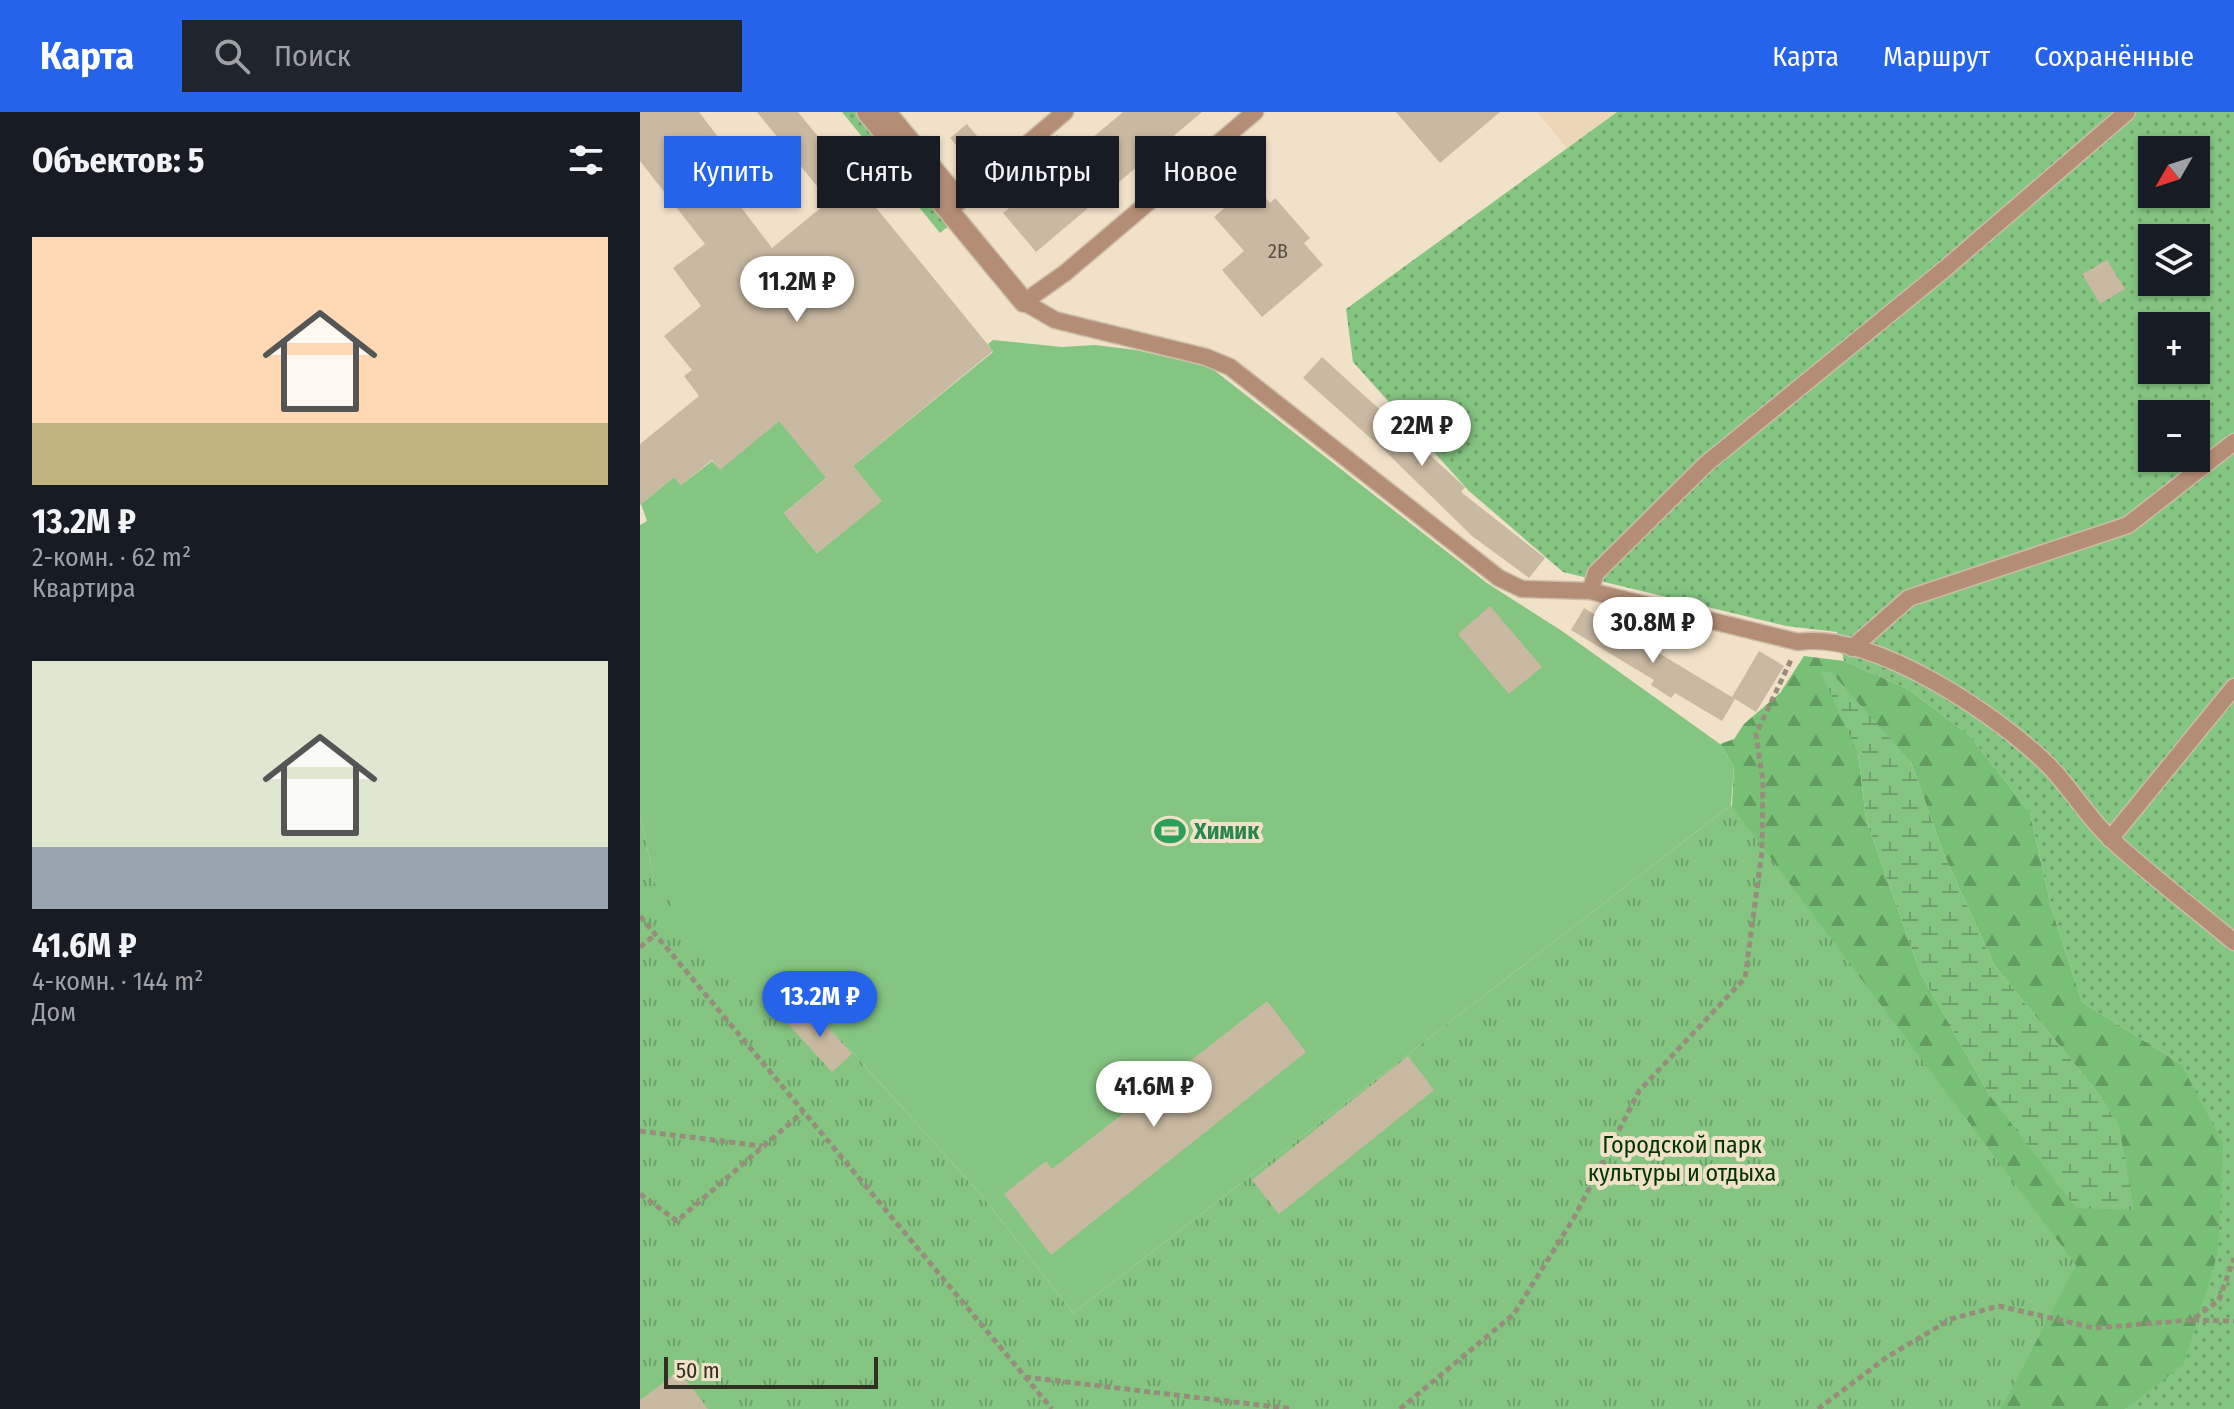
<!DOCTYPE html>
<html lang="ru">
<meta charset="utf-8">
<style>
body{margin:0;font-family:"Fira Sans Condensed",sans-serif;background:#20242c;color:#f1f3f6;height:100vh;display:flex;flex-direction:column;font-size:30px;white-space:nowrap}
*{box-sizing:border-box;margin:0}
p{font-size:26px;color:#9ea1a6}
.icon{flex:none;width:44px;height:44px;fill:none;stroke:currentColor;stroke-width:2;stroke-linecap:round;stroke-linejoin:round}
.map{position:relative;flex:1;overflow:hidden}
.sheet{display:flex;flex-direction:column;background:#171b24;width:640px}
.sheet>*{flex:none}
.banner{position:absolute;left:24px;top:24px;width:760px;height:72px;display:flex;gap:16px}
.needle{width:52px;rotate:231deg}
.controls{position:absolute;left:1498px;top:24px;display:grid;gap:16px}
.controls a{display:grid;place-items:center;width:72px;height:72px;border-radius:0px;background:#171b24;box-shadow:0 2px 6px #0004;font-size:40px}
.scale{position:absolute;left:24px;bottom:20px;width:214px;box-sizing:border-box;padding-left:8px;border:4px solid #332d24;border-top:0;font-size:22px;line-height:28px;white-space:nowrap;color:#332d24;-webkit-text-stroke:6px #f1e1c9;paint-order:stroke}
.price{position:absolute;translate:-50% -68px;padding:0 18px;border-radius:28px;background:#fff;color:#222;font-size:26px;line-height:52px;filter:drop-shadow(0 2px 4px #0008)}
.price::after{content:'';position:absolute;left:50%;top:48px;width:24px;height:18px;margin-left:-12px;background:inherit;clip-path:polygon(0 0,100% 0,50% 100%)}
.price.current{background:#2563eb;color:#fff}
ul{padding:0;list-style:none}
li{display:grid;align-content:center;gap:16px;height:424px;padding:0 32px}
li span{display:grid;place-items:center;height:248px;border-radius:0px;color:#555}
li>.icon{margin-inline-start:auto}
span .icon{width:144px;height:144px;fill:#fffc;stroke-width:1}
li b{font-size:34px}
h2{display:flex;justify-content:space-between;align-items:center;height:96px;padding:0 32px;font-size:34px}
.chip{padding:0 28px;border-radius:0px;background:#171b24;box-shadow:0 2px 6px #0004;font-size:28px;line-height:72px}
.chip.current{background:#2563eb;color:#fff}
header{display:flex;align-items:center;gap:48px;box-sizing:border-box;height:112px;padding:0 40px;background:#2563eb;color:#fff}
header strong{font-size:38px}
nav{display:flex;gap:44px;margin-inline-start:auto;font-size:28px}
.search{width:560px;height:72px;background:#20242c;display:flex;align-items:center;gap:20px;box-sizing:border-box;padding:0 28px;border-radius:0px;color:#9ea1a6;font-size:30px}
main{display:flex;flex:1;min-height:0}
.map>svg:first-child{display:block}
.built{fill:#ebd6b8}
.grass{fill:url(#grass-dots);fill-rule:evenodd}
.forest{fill:url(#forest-firs);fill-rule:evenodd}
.wetland{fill:url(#wetland-marsh)}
.park{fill:url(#park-tufts)}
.pitch{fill:#85c582}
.building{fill:#c9b9a2}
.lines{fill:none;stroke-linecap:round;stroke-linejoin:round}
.service-casing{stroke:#cbbda8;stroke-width:19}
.minor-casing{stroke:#cbbda8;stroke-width:23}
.path{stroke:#988d7c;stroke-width:5;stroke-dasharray:6 4;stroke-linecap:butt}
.service{stroke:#b38d75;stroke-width:16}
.minor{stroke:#b38d75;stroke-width:20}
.labels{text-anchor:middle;stroke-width:8;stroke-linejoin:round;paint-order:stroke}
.number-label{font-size:20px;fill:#585044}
.leisure-label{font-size:24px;font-weight:bold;fill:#27864d;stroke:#f1e1c9;text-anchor:start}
.park-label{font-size:24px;fill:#003401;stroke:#f1e1c9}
</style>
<header>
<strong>Карта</strong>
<div class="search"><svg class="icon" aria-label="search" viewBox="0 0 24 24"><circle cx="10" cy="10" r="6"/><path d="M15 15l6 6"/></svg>Поиск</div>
<nav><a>Карта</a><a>Маршрут</a><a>Сохранённые</a></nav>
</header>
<main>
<section class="sheet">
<h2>Объектов: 5<svg class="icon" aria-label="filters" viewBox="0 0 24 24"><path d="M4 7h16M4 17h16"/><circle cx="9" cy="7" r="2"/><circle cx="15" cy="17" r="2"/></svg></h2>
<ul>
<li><span style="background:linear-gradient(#ffd9b3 75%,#c2b280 0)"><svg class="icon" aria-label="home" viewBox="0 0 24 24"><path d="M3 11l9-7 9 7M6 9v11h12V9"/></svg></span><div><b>13.2M ₽</b><p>2-комн. · 62 m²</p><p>Квартира</p></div></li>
<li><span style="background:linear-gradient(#dfe7d0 75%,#9aa5b1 0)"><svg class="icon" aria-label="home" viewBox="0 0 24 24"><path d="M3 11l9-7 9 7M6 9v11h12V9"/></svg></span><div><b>41.6M ₽</b><p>4-комн. · 144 m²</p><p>Дом</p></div></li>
</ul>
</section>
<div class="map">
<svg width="1594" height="1297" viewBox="0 0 1594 1297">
<defs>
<pattern id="grass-dots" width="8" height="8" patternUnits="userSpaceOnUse" patternTransform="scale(2)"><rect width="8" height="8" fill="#85c582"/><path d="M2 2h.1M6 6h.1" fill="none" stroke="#6da06a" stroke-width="1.8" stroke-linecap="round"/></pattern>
<pattern id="forest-firs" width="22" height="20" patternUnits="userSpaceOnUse" patternTransform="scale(2)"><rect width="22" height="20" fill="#78c075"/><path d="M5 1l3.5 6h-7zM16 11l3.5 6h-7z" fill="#639c60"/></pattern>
<pattern id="wetland-marsh" width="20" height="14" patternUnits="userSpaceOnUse" patternTransform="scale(2)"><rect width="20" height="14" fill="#85c582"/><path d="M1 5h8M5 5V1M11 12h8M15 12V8" fill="none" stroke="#6da06a"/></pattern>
<pattern id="park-tufts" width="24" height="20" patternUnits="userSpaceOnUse" patternTransform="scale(2)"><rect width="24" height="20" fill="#85c582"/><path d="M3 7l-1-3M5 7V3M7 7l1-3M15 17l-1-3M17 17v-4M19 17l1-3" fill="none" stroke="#6da06a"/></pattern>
</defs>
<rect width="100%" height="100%" fill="#f1e1c9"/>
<path class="built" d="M897,0h79l-49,36z"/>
<path class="grass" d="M202,0h16l92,113 -10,8z
M977,0h617v1297h-109l22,-19 34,-326 -99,-62 -31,-95 -21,-94 -60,-77 -62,-47 -64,-28 -7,-29 -51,-6 -223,-54 -94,-81 -116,-129 -7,-53zM1512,38h44v44h-44zM1512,126h44v44h-44zM1512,214h44v44h-44zM1512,302h44v44h-44z
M417,23l12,15 -39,33 -12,-15z"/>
<path class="forest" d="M1164,544l40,5 64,28 62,47 60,77 21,94 31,95 99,62 42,80 -5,108 -34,112 -59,45h-424l33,-642 -14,-23 14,-5 10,-15 36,-31zM1218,641l53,9 32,90 51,113 103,127 22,34 -129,-30 -70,-124 -54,-153z"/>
<path class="wetland" d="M1190,559l81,91 32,90 51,113 103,127 22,34 15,84 -58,-2 -86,-112 -70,-124 -54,-153 -8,-66 -37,-80z"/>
<path class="park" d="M1091,693l345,460 -75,144h-1361v-594l15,68 153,120 175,194 90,116z"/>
<path class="pitch" d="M353,228l69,7 33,-2 41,5 74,17 277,216 75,48 158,113 14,23 -3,38 -658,508 -90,-116 -174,-193 -23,18 -56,-48 -75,-91 -15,-68v-290l7,-4 -6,-17 33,-27 7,8 31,-24 8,8 81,-66 25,75 -42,35 33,40 64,-52 -28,-35 140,-114 -5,-8z"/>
<path class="building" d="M0,0h59l45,59 -19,15 47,62 57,-47 -72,-89h41l195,239 -140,115 29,35 -65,52 -33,-40 42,-35 -47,-57 -59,49 -8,-10 -31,25 -7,-8 -34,28v-61l59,-48 -15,-20 8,-6 -28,-34 37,-30 -28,-38 32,-24 -65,-83z
M483,0h79l-166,140 -33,-39z
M756,0h104l-60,51z
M327,12l16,19 -16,14 -17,-19z
M613,71l17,20 5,-5 35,40 -6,5 19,22 -61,52 -40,-47 22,-19 -30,-34z
M1467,148l18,29 -25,15 -18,-30z
M682,245l143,130 -4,5 84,66 -16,20 -57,-42 -88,-86 -81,-72z
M850,494l52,61 -33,27 -51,-60z
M944,496l151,91 -13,22 -47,-28 -4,5 -20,-13 3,-5 -83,-50z
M1119,539l25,15 -28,46 -24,-15z
M627,889l39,51 -255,203 -47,-61 42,-33 6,8z
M169,894l43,48 -20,18 -43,-47z
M768,944l26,34 -155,124 -27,-34z
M39,1259l29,38h-68v-9z"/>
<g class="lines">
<defs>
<path id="service" d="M248,0l73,88
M615,0l-190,161 -41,29 31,18 151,37 24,10 269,211 23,11 68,2 208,51c75,-12 205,76 255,128 20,22 37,50 59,70 39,36 82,68 122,102
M308,99l117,-99
M950,479l6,-18 110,-109 241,-197 180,-155
M1212,536l57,-50 219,-73 106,-83
M1470,727l124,-152"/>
<path id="minor" d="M227,0l157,190"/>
</defs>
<use href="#service" class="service-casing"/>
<use href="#minor" class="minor-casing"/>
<path class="path" d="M0,804l412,493
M0,835l15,-12
M0,1019l122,15
M0,1082l37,27 126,-109
M1553,1208l41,1
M385,1265l268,32
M760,1297l114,-95 61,-98 64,-125 106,-113 17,-127 1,-69 -7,-48 35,-74
M1178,1297l69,-52 64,-38 48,-13 95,22 98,-8 27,-20 15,-42"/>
<use href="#service" class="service"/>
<use href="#minor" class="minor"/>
</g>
<defs>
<symbol id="stadium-bare" viewBox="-9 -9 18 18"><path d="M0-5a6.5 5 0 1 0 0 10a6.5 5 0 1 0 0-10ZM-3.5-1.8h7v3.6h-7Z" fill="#2e9e5b" stroke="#f1e1c9" stroke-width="2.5" paint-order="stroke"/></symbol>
</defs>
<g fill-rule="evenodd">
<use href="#stadium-bare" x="508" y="697" width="44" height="44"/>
</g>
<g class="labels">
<g class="number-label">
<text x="638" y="146">2В</text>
</g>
<g class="leisure-label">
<text x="554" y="727">Химик</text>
</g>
<g class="park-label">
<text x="1042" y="1041">Городской парк<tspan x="1042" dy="28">культуры и отдыха</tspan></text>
</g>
</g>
</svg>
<div class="controls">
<a><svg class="needle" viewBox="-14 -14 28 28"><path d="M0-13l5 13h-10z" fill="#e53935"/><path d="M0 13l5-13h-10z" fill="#9ea1a6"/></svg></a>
<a><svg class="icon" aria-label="layers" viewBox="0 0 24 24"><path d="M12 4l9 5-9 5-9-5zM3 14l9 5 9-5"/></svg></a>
<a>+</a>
<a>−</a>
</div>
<div class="scale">50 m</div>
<b class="price" style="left:157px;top:212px">11.2M ₽</b>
<b class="price" style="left:782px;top:356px">22M ₽</b>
<b class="price" style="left:1013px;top:553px">30.8M ₽</b>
<b class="price current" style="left:180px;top:927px">13.2M ₽</b>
<b class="price" style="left:514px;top:1017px">41.6M ₽</b>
<div class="banner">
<a class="chip current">Купить</a>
<a class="chip">Снять</a>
<a class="chip">Фильтры</a>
<a class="chip">Новое</a>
</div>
</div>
</main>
